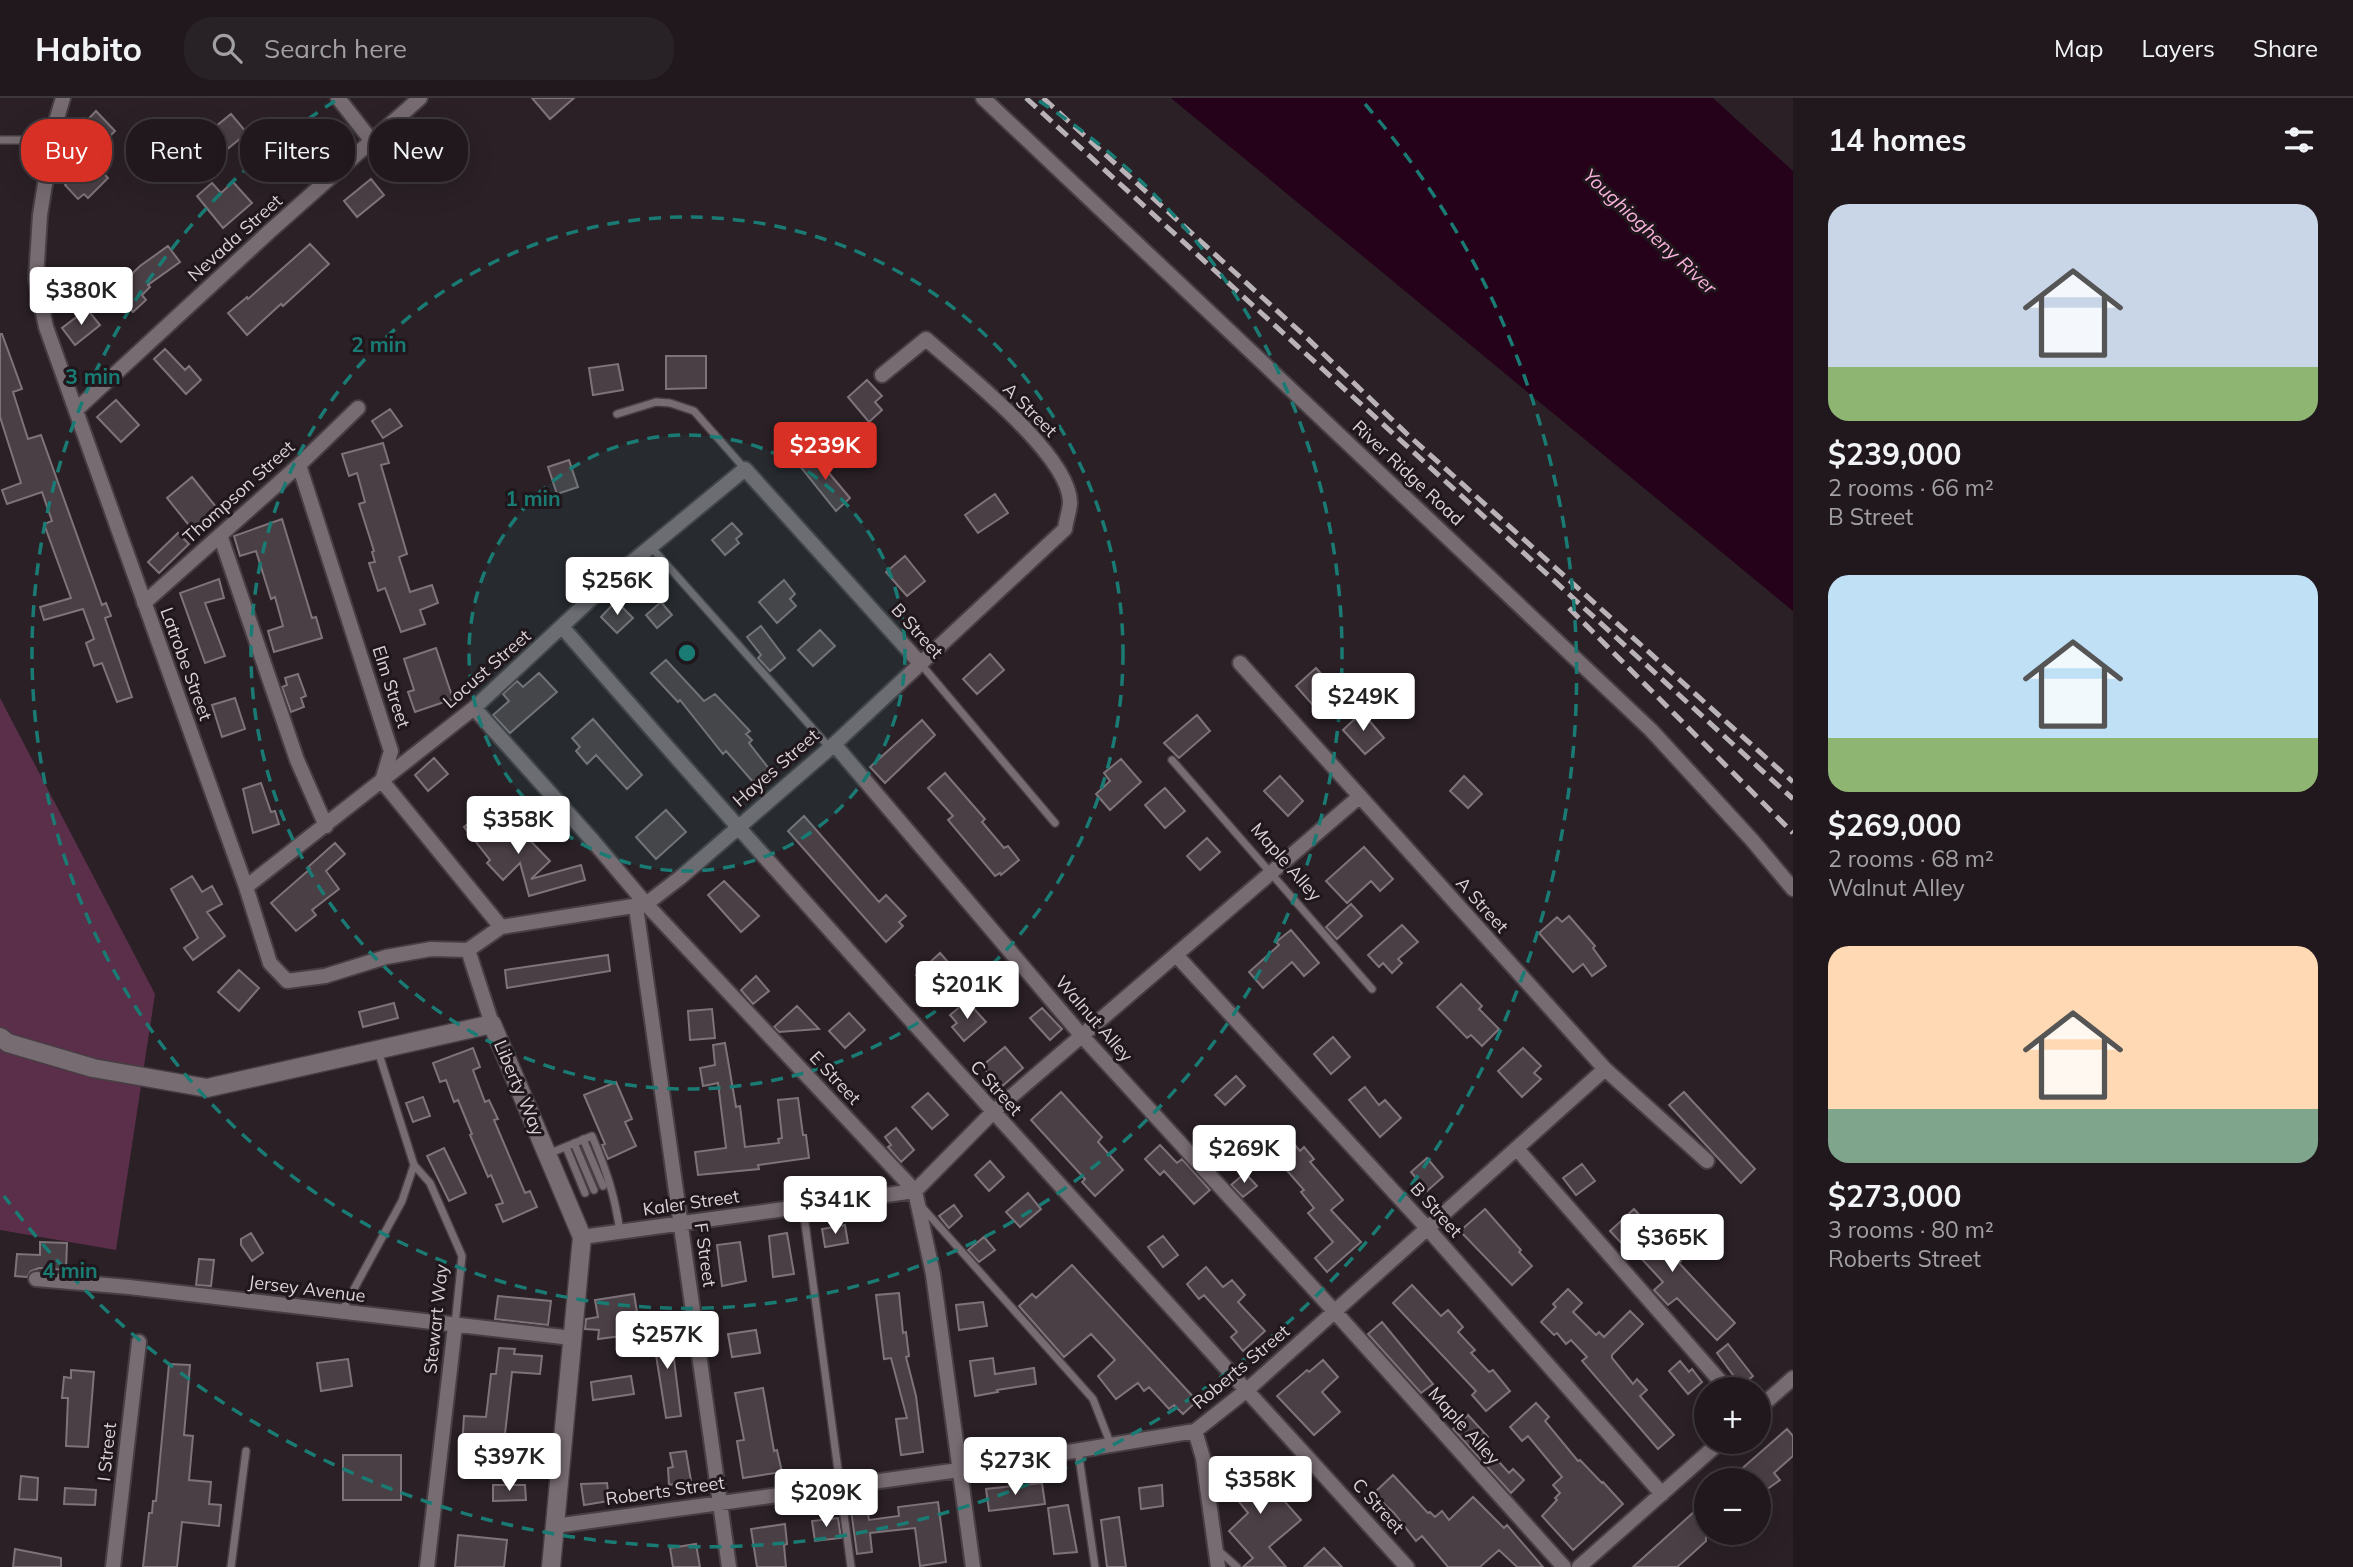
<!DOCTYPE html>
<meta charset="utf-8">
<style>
body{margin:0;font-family:Mulish,sans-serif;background:#282125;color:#f1f3f6;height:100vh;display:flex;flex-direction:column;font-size:26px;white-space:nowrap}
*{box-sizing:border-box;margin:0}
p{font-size:23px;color:#a2a0a3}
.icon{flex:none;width:38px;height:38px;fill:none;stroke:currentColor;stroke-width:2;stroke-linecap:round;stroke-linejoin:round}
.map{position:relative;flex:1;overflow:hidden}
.panel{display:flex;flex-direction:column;background:#20181c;width:560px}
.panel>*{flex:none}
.guide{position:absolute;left:21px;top:21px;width:665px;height:63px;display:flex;gap:14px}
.buttons{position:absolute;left:1694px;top:1279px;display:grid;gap:14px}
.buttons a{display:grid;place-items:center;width:77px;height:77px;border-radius:50%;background:#20181c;box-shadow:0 7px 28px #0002,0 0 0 2px #3d373b;font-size:35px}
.price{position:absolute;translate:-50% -60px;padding:0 16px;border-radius:7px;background:#fff;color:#222;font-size:23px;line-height:46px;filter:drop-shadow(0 2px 4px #0008)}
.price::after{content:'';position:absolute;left:50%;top:42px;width:21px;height:16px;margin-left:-10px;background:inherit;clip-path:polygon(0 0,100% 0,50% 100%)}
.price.on{background:#d93025;color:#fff}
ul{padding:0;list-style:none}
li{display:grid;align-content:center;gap:14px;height:371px;padding:0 35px}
li span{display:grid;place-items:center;height:217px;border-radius:21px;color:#555}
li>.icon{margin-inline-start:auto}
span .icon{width:126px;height:126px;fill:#fffc;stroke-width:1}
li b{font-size:30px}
h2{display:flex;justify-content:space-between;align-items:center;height:84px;padding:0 35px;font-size:30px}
.pill{padding:0 24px;border-radius:28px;background:#20181c;box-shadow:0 7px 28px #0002,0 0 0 2px #3d373b;font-size:24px;line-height:63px}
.pill.on{background:#d93025;color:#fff}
header{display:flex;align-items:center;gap:42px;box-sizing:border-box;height:98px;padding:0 35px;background:#20181c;border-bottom:2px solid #3d373b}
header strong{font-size:33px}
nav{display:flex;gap:38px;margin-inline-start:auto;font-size:24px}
.search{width:490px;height:63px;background:#282125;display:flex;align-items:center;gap:18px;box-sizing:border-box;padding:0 24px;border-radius:28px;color:#a2a0a3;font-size:26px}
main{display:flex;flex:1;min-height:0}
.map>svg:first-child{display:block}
.green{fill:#5b2f4a}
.water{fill:#25011a}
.building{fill:#4a3f45;stroke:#7f737a;stroke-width:2}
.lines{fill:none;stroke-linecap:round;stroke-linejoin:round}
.service-casing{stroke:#463e43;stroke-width:10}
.minor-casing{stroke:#463e43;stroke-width:18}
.tertiary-casing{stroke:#463e43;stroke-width:21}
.service{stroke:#786c73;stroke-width:7}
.minor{stroke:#786c73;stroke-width:14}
.tertiary{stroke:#786c73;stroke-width:18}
.rail{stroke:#b9b2b6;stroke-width:5;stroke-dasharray:14 7;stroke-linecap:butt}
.ring{fill:none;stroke:#197b73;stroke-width:3.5;stroke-dasharray:12 9}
.labels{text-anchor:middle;stroke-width:6;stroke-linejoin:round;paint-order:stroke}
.street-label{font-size:18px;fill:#d9d2d6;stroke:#20171c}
.water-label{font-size:19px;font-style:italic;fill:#fab3dc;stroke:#20171c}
.centre{fill:#197b73;stroke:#20171c;stroke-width:3.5}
.ring-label{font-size:21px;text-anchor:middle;font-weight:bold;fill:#197b73;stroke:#20171c;stroke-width:6;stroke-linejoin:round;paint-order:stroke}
</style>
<header>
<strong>Habito</strong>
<div class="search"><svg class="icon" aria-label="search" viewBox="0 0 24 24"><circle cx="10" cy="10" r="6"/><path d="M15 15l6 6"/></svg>Search here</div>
<nav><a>Map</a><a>Layers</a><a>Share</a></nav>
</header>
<main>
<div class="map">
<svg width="1793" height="1469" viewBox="0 0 1793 1469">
<rect width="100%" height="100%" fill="#2a2026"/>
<path class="green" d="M0,600l155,296 -39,256 -116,-20z"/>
<path class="water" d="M1171,0h542l80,73v440z"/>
<path class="building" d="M532,0h42l-24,21z
M96,13l19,20 -18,18 -19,-19z
M231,16l16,19 -27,22 -16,-19z
M317,22l19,19 -20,20 5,4 -13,11 -23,-26z
M424,32l10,13 -21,15 -13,-17 12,-10 4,5z
M91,62l17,18 -20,20 -4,-4 -6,5 -13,-14z
M371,81l13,16 -27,22 -13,-16z
M233,84l19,21 -29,25 -26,-32 15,-13 9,10z
M310,146l19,20 -35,32 -11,10 -2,-2 -34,31 -19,-22 19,-16 1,2z
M168,148l12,16 -32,23 2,2 -8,8 4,5 -13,12 -19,-21 26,-25z
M87,211l13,16 -25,20 -13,-17z
M0,236h2l20,55 -9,3 15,47 13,-4 61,170 4,-2 5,13 -6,2 27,79 -15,5 -15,-39 -8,3 -8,-23 8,-4 -11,-30 -39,11 -4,-13 31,-9 -27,-74 8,-3 -10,-29 -35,12 -5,-14 19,-7 -21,-66z
M165,251l20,21 4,-4 12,14 -15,14 -32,-35z
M666,258h40v32l-40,1z
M618,266l5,26 -30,5 -4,-27z
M867,282l15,16 -7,6 7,8 -13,12 -21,-25z
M116,302l23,25 -18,17 -24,-25z
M390,311l12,17 -19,12 -11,-17z
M383,345l6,20 -8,2 26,89 -8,3 11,35 22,-7 6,18 -18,7 5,14 -24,8 -16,-44 -7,3 -9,-28 6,-1 -3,-10 2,-1 -15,-47 6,-2 -8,-29 -8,3 -7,-22z
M813,356l37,44 -14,13 -37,-46z
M569,362l9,27 -21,7 -9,-27z
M192,379l25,31 -25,21 -25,-31z
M995,396l13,19 -30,20 -13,-18z
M282,421l30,99 4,-1 6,21 -48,14 -6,-21 15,-5 -8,-29 -4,2 -15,-48 -16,5 -6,-20z
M732,425l10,11 -6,5 3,4 -14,12 -13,-15z
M178,435l11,11 -30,29 -11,-11z
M905,458l20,25 -18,15 -21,-24z
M219,481l5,19 -19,5 20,53 -20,7 -25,-70z
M784,482l11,14 -5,5 6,7 -19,17 -18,-21z
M616,503l17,17 -16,15 -16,-16z
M661,504l11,13 -15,13 -11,-13z
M761,528l24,32 -15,13 -12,-13 3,-3 -14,-18z
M820,532l15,16 -22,20 -15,-16z
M436,550l17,51 -38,13 -7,-20 6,-2 -10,-31z
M990,556l14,16 -27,24 -14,-15z
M666,562l38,41 11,-7 35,37 -4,3 6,6 -3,3 21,27 -16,13 -28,-32 -3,3 -43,-54 -2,2 -27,-29z
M1316,570l23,26 -20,18 -23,-26z
M539,575l18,19 -47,41 -17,-18 16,-14 -6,-7 14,-13 6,6z
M298,576l8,22 -5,2 3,9 -13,5 -9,-25 5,-2 -2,-7z
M235,600l10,31 -23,8 -10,-32z
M1362,614l22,26 -19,16 -22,-24z
M1197,617l13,16 -31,27 -15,-15z
M593,621l49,56 -15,14 -31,-34 -9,9 -11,-13 4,-4 -8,-9z
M922,622l13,15 -50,48 -15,-16z
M434,660l14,16 -20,17 -13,-16z
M1121,661l20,23 -31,28 -14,-16 14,-13 -6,-8z
M945,675l40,46 -3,3 22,26 4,-2 11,14 -18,15 -1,-2 -5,3 -47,-56 5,-4 -25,-28z
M1280,678l23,25 -15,15 -24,-25z
M1464,678l18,18 -14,14 -18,-17z
M261,685l10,29 4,-1 4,13 -26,9 -10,-44z
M1165,690l20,23 -20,17 -20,-23z
M666,712l20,22 -30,27 -20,-22z
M491,714l21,26 8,-8 30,31 -19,18 50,-14 4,15 -56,16 -9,-33 -17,17 -16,-17 3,-3 -26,-33 15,-12 4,4z
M804,718l75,86 7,-7 20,21 -7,6 4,4 -17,16 -98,-111z
M1207,740l13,14 -20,18 -13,-14z
M335,745l10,11 -19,17 13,18 -27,21 4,5 -20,16 -25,-28 39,-34 -2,-2z
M1364,749l29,32 -13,12 -9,-10 -24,22 -21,-22z
M192,778l10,16 10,-6 10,18 -15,8 18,24 -32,24 -9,-12 14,-10 -27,-49z
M724,783l35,35 -18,16 -33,-37z
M1351,806l11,12 -25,23 -11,-12z
M1569,818l26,30 -2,2 13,18 -14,10 -9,-12 -10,8 -34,-39 18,-16 5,5z
M1402,827l16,17 -20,17 4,4 -10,10 -9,-10 -4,4 -11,-12z
M1291,832l28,33 -15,13 -12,-14 -29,26 -14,-16 30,-27 -3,-3z
M940,855l23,26 -17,16 -7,-8 -7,6 -16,-18z
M608,857l2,16 -103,17 -2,-18z
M239,872l20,18 -20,23 -21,-19z
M756,878l13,15 -16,13 -12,-14z
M1461,886l21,22 -3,3 20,20 -17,17 -11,-11 -4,3 -30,-31z
M967,903l19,21 -22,19 -12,-14 5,-4 -7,-8z
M394,905l4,15 -35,9 -4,-15z
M797,908l22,23 -40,3 -5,-5z
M1042,910l20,21 -12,11 -20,-22z
M712,911l3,29 -25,2 -2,-29z
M849,915l16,17 -20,18 -16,-17z
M1333,939l17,20 -19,17 -17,-20z
M725,945l11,64 4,-1 5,41 34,-4 -1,-4 4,-1 -4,-38 20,-2 5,37h3l3,23 -51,7 1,4 -61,6 -3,-23 31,-4 -8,-65 -15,3 -3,-18 15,-3 -2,-20z
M1005,949l18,21 -23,20 -18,-22z
M473,950l7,19 -7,3 12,32 4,-2 9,19 -4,1 31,73 5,-2 7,16 -34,15 -7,-17 7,-2 -12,-28 -3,2 -18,-42 2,-1 -14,-34 -4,2 -8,-22 -6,2 -7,-19z
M1523,950l18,18 -7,7 7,6 -19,18 -24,-26z
M1236,978l9,10 -20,19 -10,-10z
M616,984l16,37 -7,3 11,24 -28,13 -6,-14 3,-1 -21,-49z
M1365,989l14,18 6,-5 16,18 -21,19 -31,-37z
M1061,994l41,45 -4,5 25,28 -28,26 -13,-14 3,-3 -54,-59z
M1684,994l71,77 -14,14 -72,-78z
M928,995l20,22 -16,14 -20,-22z
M423,999l7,19 -17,6 -7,-19z
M896,1030l18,22 -13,12 -13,-15 3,-2 -6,-8z
M1213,1035l13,16 -15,13 -14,-15z
M1294,1046l6,7 4,-4 10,12 -4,3 33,38 -12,10 30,32 -34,30 -12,-14 18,-16 -25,-29 6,-5 -13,-16 3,-2 -27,-31z
M1160,1047l17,18 5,-4 28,31 -16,14 -30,-33 -4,4 -15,-16z
M444,1050l22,45 -17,8 -22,-45z
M1427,1060l16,19 -16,14 -16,-19z
M990,1063l14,16 -15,14 -14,-16z
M1582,1066l13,17 -19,14 -13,-17z
M1245,1075l12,13 -14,11 -12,-12z
M1028,1095l13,16 -21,18 -14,-15z
M954,1107l8,11 -13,12 -10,-12z
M1485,1111l36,41 -2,2 13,14 -20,19 -52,-54z
M1634,1111l47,52 -2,2 56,60 -18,17 -40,-42 -9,7 -14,-15 9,-8 -34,-37 -3,3 -16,-17z
M845,1127l3,18 -23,4 -3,-18z
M251,1135l12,20 -11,8 -11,-16v-6z
M787,1135l7,41 -21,3 -4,-41z
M1163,1138l15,19 -15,12 -15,-20z
M984,1139l11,13 -16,12 -11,-12z
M40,1144l27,1 -1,27 -27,-2 -8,3 -4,6 -12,-1 2,-22 23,1z
M740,1144l6,39 -24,5 -5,-41z
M199,1161l15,1 -3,26 -15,-1z
M1072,1167l125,136 -14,13 -9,-9 -5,4 -20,-22 -5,4 -6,-8 -22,16 -18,-23 17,-16 -24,-26 -27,23 -45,-51 13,-12 4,4z
M1206,1169l17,20 9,-7 13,15 -7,7 27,29 -22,20 -12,-14 6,-5 -33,-37 -5,4 -12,-15z
M1412,1187l29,31 7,-6 15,17 -5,5 17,18 -4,3 18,19 4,-2 17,21 -24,20 -14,-16 4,-4 -83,-88z
M1568,1191l14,14 -9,9 23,23 3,-3 5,5 26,-26 13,13 -31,31v3l21,26 4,-5 10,11 -7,6 34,39 -16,14 -76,-88 5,-4 -16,-17 -5,4 -9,-11 -3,2 -13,-13 15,-15 -3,-3z
M899,1195l4,40 3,-1 3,24 -3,1 10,39 7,56 -22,3 -5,-36 11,-1 -16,-60 -7,1 -8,-64z
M634,1196l3,18h5l3,21 -47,6 1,-9 -14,-1 1,-10 12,-2 -3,-17z
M498,1198l53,5 -3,24 -53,-6z
M983,1204l4,24 -28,4 -3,-25z
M1382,1224l51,62 -12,9 -53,-59z
M670,1229l11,89 -15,2 -14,-88z
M756,1232l4,23 -28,4 -4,-23z
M1728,1246l25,32 -12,10 -24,-33z
M499,1250l16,1 -1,5 28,2 -2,18 -28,-2 -7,62 32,3 -2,20 -32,-3 1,-4 -42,-2 2,-32 22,1 5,-43h5z
M993,1260l2,16 39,-6 2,16 -39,6 1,2 -23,4 -5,-35z
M348,1261l4,27 -31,5 -4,-28z
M1323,1262l15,17 -16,15 18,20 -26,23 -37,-39 30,-26 2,2z
M1680,1263l9,11 3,-3 10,13 -14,12 -19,-23z
M169,1266l21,1 -6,70 9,1 -4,44 22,2 -2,22 12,1 -2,21 -37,-4 -5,45h-34l6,-54h3l1,-12h3z
M71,1272l23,2 -6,75 -22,-1 2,-48h-6l2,-21 7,1z
M631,1278l3,18 -41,6 -2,-18z
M763,1290l11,63 3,-1 5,22 -39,6 -6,-37 7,-1 -9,-47z
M1536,1305l13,14 -4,4 33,40 2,-1 22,23 1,-1 20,22 -50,46 -31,-34 15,-16 -2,-2 5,-5 -7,-8 9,-8 -34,-41 -6,5 -12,-14z
M1468,1317l20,22 -6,6 27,30 4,-4 11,11 -13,13 -58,-64z
M1787,1331l6,7v20l-19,17 6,7 -21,15v-15h-30z
M686,1353l5,30 -22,4 -1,-17 5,-1 -3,-14z
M343,1357h58v45h-58z
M1244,1361l4,5 2,-2 51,58 -32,27 17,20h-43l10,-9 -24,-27 19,-18 -20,-25 7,-5 -8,-10z
M1393,1377l35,38 2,-1 5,5 7,-6 7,9 24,-23 31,31 3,-3 36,42h-26l-18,-17 -19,17h-32l-26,-31 -6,5 -22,-28 -21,-19z
M21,1378l17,2 -1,22 -18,-1z
M607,1385l2,18 -25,4 -3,-21z
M1042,1385l3,21 -56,7 -3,-22z
M493,1387h32l1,15 -33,1z
M1162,1387l1,21 -22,3 -2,-21z
M65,1390l31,2 -1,15 -31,-1z
M1706,1403v40l-23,21 -6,5h-44z
M938,1404l8,60 -26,4 -5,-38 -45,5 2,19 -15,2 -6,-44 16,-2 2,12 30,-4 -1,-9z
M1068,1407l9,47 -23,2 -6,-46z
M1119,1419l7,50h-19l-6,-47z
M838,1420l3,20 -26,3 -3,-20z
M785,1426l2,20 -3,1 2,22h-29l-6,-38z
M458,1437l49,5 -3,27h-49z
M696,1446l4,23h-27l-3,-19z
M1324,1450l18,19h-38z
M15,1451l46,9v9h-48z"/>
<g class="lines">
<defs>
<path id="service" d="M0,42h51
M617,316l39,-12 14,1 24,8 51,58
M651,449l179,201
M920,565l135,160
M1172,662l200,229
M378,953l36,114 16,18 32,73 -7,69
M583,1041l20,47
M574,1045l20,47
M566,1049l19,46
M548,1056l44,-18c14,33 23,60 28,96
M921,1108l172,193 18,46
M803,1110l48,359
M342,1213l60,-110 12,-36
M1078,1352l17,117
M1218,1452l19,17
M231,1469l15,-116"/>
<path id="minor" d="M63,0l-9,30 -14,87 -4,64 10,48 200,560 24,76 17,18 38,-5 61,-19 45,-8 37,1
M338,0l33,42
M983,0l668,632 101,110 41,49
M77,311l193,-178 150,-133
M299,367l92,286 -9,30 119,146
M220,437l77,225 29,66
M144,505l155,-138 59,-57
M563,530c276,317 561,627 844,939
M1240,565l365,406 102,92
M474,610l119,133 53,63 269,287 18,83 40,293
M834,646l248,292 253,276 229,255
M246,789l228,-179 146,-136 125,-103 175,194
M636,809l93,660
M468,852l33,-23 145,-23 35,-27 149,-129 235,-219c1,-9 5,-19 5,-27 -1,-48 -108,-131 -144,-163l-44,36
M468,852l24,74
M1177,858l251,273 234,265
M1517,1051l211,241
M582,1139l333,-46 77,-78 367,-316
M36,1181l93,8 443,51
M1759,1310l34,-30
M1195,1333l8,27 15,109
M555,1428l404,-56 236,-39 52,-41 358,-321
M113,1469l26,-225
M427,1469l28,-241
M1579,1469l141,-125"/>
<path id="tertiary" d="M0,939l8,6 85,25 114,20 285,-64 90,213 -31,330"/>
</defs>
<use href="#service" class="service-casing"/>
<use href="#minor" class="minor-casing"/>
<use href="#tertiary" class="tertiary-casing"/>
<use href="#service" class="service"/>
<use href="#minor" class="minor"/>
<use href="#tertiary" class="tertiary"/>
<path class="rail" d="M1026,0l767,701
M1043,0l264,240 100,96 386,348
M1569,510l224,225"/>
</g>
<circle cx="687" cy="555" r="218" fill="#197b73" fill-opacity=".12"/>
<g class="ring">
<circle cx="687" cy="555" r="218"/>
<circle cx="687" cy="555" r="436"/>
<path d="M1039 3A655 655 0 1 1 335 3"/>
<path d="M1365 6A873 873 0 1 1 4 1098"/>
</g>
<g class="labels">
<g class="street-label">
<text transform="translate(235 140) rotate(-42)" y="6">Nevada Street</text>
<text transform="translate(1030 312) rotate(45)" y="6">A Street</text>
<text transform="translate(1408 375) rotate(43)" y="6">River Ridge Road</text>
<text transform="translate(239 394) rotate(-42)" y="6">Thompson Street</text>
<text transform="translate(917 533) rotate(48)" y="6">B Street</text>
<text transform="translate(186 566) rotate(70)" y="6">Latrobe Street</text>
<text transform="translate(487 571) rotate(-41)" y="6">Locust Street</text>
<text transform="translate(391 589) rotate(72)" y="6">Elm Street</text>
<text transform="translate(776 670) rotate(-41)" y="6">Hayes Street</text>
<text transform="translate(1286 764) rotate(49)" y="6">Maple Alley</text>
<text transform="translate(1482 807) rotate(48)" y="6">A Street</text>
<text transform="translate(1094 921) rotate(49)" y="6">Walnut Alley</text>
<text transform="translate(835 980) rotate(47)" y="6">E Street</text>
<text transform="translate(519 990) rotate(67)" y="6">Liberty Way</text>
<text transform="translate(996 990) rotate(48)" y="6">C Street</text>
<text transform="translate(691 1105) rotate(-8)" y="6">Kaler Street</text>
<text transform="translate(1436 1112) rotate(48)" y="6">B Street</text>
<text transform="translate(705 1157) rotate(82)" y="6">F Street</text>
<text transform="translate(307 1191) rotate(7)" y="6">Jersey Avenue</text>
<text transform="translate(436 1221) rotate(-84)" y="6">Stewart Way</text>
<text transform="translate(1241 1269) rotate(-40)" y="6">Roberts Street</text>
<text transform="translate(1464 1328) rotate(48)" y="6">Maple Alley</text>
<text transform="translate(107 1354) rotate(-84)" y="6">I Street</text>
<text transform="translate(665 1393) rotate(-8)" y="6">Roberts Street</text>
<text transform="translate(1378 1408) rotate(48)" y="6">C Street</text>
</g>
<g class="water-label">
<text transform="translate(1650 133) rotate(43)" y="7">Youghiogheny River</text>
</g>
</g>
<circle cx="687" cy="555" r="10" class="centre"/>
<g class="ring-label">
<text x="379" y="254">2 min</text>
<text x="93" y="286">3 min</text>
<text x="533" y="408">1 min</text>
<text x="70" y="1180">4 min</text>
</g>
</svg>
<div class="buttons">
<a>+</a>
<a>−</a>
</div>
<b class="price" style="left:81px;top:229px">$380K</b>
<b class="price on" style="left:825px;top:384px">$239K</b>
<b class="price" style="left:617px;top:519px">$256K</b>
<b class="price" style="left:1363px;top:635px">$249K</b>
<b class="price" style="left:518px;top:758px">$358K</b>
<b class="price" style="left:967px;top:923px">$201K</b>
<b class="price" style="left:1244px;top:1087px">$269K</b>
<b class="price" style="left:835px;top:1138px">$341K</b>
<b class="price" style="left:1672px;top:1176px">$365K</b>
<b class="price" style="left:667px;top:1273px">$257K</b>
<b class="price" style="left:509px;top:1395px">$397K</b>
<b class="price" style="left:1015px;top:1399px">$273K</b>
<b class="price" style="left:1260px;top:1418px">$358K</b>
<b class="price" style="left:826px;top:1431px">$209K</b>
<div class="guide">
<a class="pill on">Buy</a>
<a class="pill">Rent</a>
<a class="pill">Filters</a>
<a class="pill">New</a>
</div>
</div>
<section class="panel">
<h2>14 homes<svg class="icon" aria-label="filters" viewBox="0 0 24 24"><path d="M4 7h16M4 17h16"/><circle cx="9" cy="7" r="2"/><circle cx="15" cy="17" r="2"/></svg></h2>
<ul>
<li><span style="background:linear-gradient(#c9d6e8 75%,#8fb573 0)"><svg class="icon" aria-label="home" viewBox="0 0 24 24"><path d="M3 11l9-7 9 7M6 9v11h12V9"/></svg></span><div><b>$239,000</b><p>2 rooms · 66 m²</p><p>B Street</p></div></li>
<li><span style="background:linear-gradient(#bfe0f5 75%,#8fb573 0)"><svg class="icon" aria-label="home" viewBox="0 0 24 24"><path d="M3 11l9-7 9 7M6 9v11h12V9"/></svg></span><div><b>$269,000</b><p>2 rooms · 68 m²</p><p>Walnut Alley</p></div></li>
<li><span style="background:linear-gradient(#ffd9b3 75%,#7fa58c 0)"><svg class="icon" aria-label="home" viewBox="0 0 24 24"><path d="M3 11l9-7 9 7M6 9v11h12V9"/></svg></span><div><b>$273,000</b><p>3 rooms · 80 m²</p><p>Roberts Street</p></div></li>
</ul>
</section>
</main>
